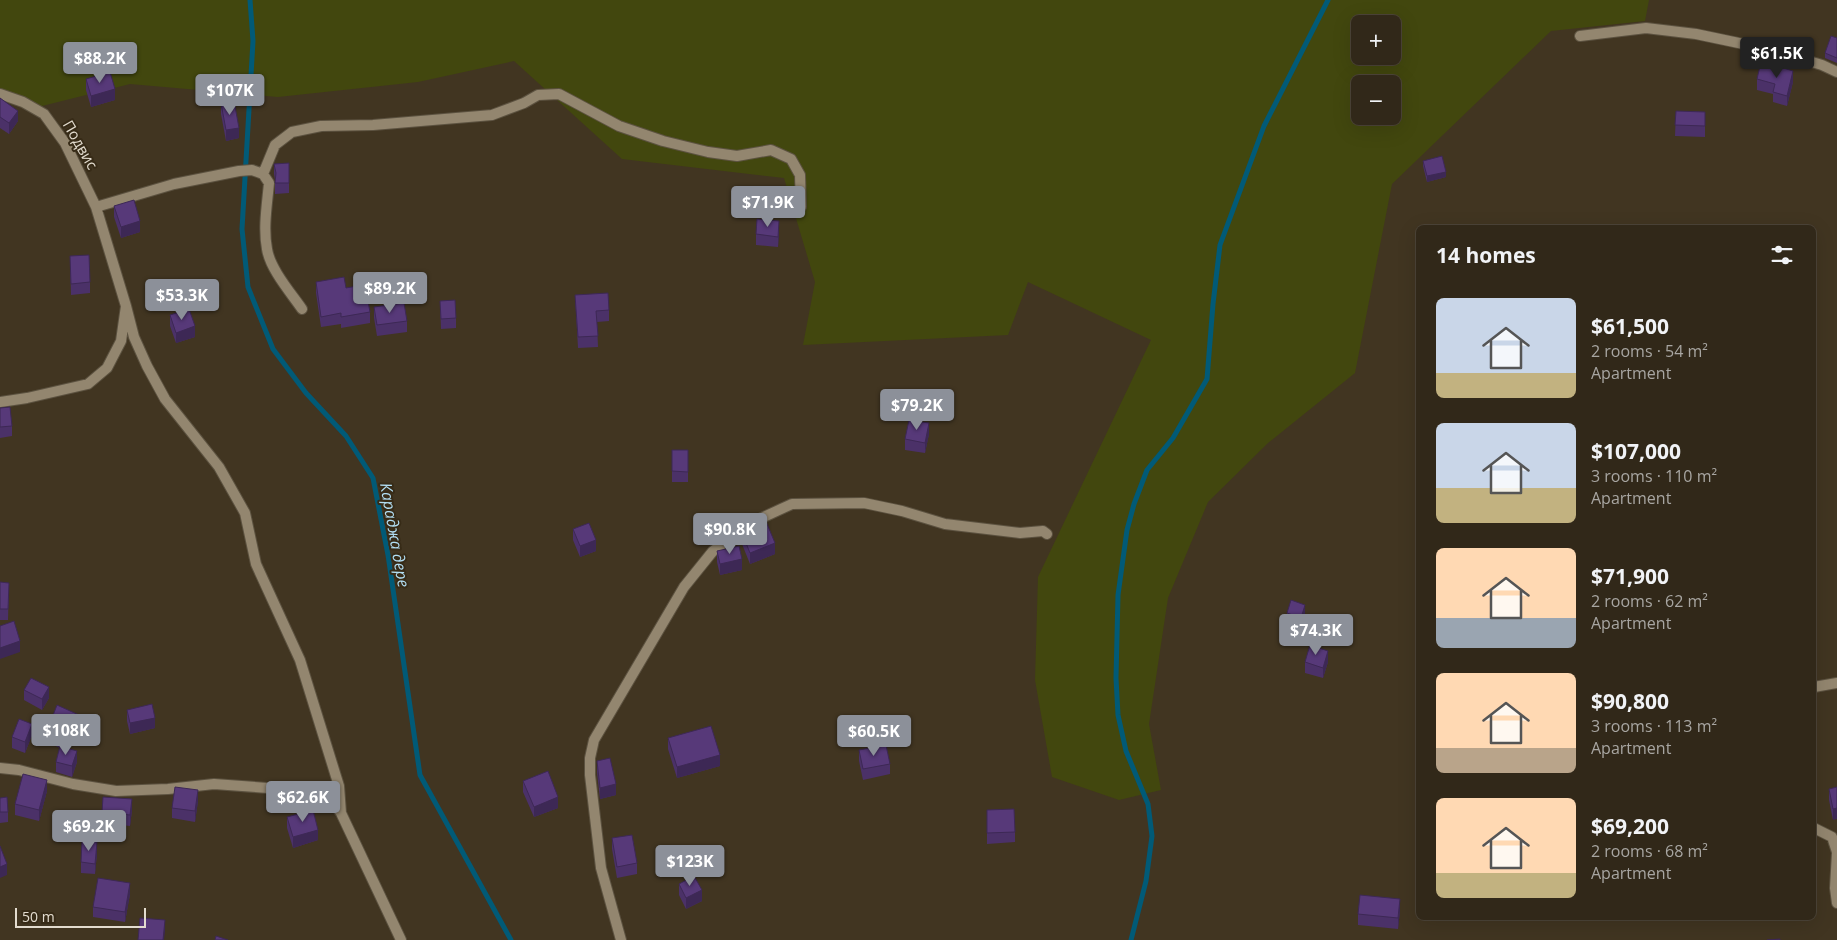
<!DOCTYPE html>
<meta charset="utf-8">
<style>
body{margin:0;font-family:"Open Sans",sans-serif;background:#393022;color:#f1f3f6;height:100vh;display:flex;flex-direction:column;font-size:19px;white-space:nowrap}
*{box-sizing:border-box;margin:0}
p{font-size:16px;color:#a8a6a2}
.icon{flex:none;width:28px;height:28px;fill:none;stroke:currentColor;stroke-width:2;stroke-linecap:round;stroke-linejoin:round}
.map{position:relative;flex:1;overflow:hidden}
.side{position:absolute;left:1416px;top:225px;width:400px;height:695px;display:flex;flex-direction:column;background:#312819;border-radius:8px;box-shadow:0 5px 20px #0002,0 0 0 1px #4c4438}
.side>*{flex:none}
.buttons{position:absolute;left:1351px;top:15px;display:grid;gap:10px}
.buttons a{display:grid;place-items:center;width:50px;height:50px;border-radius:8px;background:#312819;box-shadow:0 5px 20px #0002,0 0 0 1px #4c4438;font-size:25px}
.scale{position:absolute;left:15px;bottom:12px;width:131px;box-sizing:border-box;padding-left:5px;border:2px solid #e3dccf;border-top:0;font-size:14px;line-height:18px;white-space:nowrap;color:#e3dccf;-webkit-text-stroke:4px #372b17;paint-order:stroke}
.price{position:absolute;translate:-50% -42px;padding:0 11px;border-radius:5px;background:#8c9099;color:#fff;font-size:16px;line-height:32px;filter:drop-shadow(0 1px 2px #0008)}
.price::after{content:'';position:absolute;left:50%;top:30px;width:15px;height:11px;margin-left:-8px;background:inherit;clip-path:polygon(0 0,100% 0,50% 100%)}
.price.active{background:#222;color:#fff}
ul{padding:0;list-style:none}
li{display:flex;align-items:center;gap:15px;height:125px;padding:0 20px}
li span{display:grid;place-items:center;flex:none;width:140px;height:100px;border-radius:8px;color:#555}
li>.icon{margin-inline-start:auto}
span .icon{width:60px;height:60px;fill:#fffc;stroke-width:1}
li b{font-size:21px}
h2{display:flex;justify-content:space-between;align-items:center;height:60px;padding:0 20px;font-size:21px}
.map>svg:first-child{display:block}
.green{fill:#42470e;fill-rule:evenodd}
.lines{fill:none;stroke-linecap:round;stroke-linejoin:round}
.stream{stroke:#015a77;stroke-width:5}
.minor-casing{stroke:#5c5240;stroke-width:12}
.minor{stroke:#93866f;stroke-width:10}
.wall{fill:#4b3168}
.shaded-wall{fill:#3d2855}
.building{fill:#573979;stroke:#3d2855}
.labels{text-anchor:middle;stroke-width:4;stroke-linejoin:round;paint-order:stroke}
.street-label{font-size:15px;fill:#e3dccf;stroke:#372b17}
.water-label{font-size:16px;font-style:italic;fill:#b2def3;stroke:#372b17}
</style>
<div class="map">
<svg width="1837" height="940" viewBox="0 0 1837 940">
<rect width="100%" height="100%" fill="#413521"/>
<path class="green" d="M0,0h1649l-4,21 -94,10 -159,153 -37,189 -87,70 -60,59 -40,96 -19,126 12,66 -42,10 -67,-23 -17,-97 3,-103 113,-237 -123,-58 -20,53 -205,10 12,-63 -31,-104 -162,-19 -108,-98 -96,21 -140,15 -148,-13 -100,25 -30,-11zM1360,24h32v32h-32zM1360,84h32v32h-32z"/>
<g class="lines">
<path class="stream" d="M250,0l3,41 -11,188 6,58 25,62 33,44 40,43 27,42 15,77 32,220 91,165
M1131,940l15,-59 6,-45 -4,-32 -22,-53 -8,-36 -2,-37 2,-83 9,-65 7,-26 13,-34 26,-32 34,-59 6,-75 7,-59 44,-119 64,-126"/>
<defs>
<path id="minor" d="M1580,36l66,-8 50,6 76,16 50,15 15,7
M0,94l23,8 21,12 21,29 31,64 30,99 -5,35 -14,27 -19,16 -61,14 -27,4
M263,174l12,-29 17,-13 29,-6 52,-1 119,-10 32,-12 14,-8 21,-1 60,32 44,15 45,11 29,4 34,-6 20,9 9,16 1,32
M96,207l78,-23 65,-13 13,-1 11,4 6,9c-2,22 -6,45 -2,66 3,20 24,44 35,60
M126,306l8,31 13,29 18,33 54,68 26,46 11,51 44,96 39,126 2,27
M1814,687l23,-4
M0,768l19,2 54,14 43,7 52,-2 46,-5 81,6 28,6 11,8 7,9 60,127
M1814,828l18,9 5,15
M1837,853l-2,35 2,15
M621,940l-20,-72 -11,-93v-17l4,-18 90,-153 29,-36 40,-29 28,-13 11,-5 72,-1 38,8 43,13 75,9 23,-2 4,3"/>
</defs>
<use href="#minor" class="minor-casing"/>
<use href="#minor" class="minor"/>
</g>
<path class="wall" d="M1837,38v25l-12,-5v-5z
M86,79l29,21 -24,7 -5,-17z
M1757,79l36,3 -6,24 -14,-4v-8l-16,-4z
M0,98l18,23 -9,13 -9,-6z
M221,103l18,35 -13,3 -5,-27z
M1676,111l29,1v25l-30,-1z
M1423,161l23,16 -19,5 -4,-16z
M289,163v30l-14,1v-14l-1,-6v-10z
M114,206l26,26 -19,6 -7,-21z
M779,232l-1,15 -22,-2v-11z
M70,256l20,26v11l-19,2z
M316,282l30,6 13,9 11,15v11l-29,5v-4l-20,3 -5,-34z
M575,295l34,15v11l-12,1 1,25 -20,1z
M440,301l16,17v10l-15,1z
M374,307l33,14v11l-30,4 -3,-18z
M170,315l25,22 -19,6 -6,-17z
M0,408l12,18v10l-12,2z
M929,434l-4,19 -20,-3v-11z
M672,450h16v32h-16z
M749,525l26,29 -25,10 -8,-20v-11l7,-2z
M573,529l23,22 -16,6 -7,-17z
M717,551l25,19 -22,5 -3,-13z
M0,582l9,1 -1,37h-8z
M1287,613l18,3 -4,13 -14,-5z
M1305,662h23l-5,16 -18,-5z
M24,690l25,8 -7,12 -18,-10z
M127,710l28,18 -25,6 -3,-13z
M79,725l-11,24 9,13 -5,15 -16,-5v-10l4,-14 -13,-6v-11z
M32,735l-7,18 -13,-5v-11z
M668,738l52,28 -43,12 -9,-29z
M859,750l31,14v10l-27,6 -4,-19z
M597,761l19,34 -16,4 -3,-27z
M523,781l35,27 -24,9 -11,-25z
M1837,787l-4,33 -4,-20v-11z
M47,791l-8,30 -24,-6v-11z
M0,798l8,14v10l-8,1z
M198,801l-3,21 -23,-4v-10z
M132,810l-2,16 -28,-3v-11z
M987,810l28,22v10l-28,2z
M287,817l31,23 -25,8 -6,-20z
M612,838l25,25v11l-20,4 -5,-29z
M97,853l-2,21 -14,-1v-11z
M679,884l23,17 -16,8 -7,-14z
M130,894l-5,28 -32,-5v-10z
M1400,910l-2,19 -40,-4v-11z"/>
<path class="shaded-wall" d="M1793,71v11l-6,24v-10z
M115,89v11l-24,7v-11z
M18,111v10l-9,13v-11z
M239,128v10l-13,3v-11z
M1446,172v5l-19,5v-6z
M140,221v11l-19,6v-11z
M779,221v11l-1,15v-10z
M195,326v11l-19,6v-10z
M929,423v11l-4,19v-10z
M596,540v11l-16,6v-11z
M775,543v11l-25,10v-11z
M742,559v11l-22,5v-11z
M1305,605v11l-4,13v-11z
M20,641v11l-20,7v-11z
M1328,651v11l-5,16v-10z
M49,687v11l-7,12v-11z
M79,715v10l-12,26v-11z
M155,718v10l-25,6v-11z
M32,724v11l-7,18v-11z
M77,751v11l-5,15v-11z
M720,755v11l-43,12v-11z
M47,780v11l-8,30v-11z
M616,784v11l-16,4v-11z
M198,790v11l-3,21v-11z
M558,797v11l-24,9v-10z
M132,799v11l-2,16v-11z
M1837,808v11l-4,1v-11z
M318,830v10l-25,8v-11z
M97,842v11l-2,21v-10z
M7,864v11l-7,3v-11z
M130,883v11l-5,28v-10z
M702,890v11l-16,8v-11z
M1400,899v11l-2,19v-11z
M165,920v11l-1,9h-1z"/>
<path class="building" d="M1831,36l6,2v20l-12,-5z
M1760,66l19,5 1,-4 13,4 -6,25 -14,-4 2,-8 -18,-5z
M110,72l5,17 -24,7 -5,-17z
M0,98l18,13 -9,12 -9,-6z
M234,101l5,27 -13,2 -5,-27z
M1676,111l29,1v14l-30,-1z
M1442,156l4,16 -19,4 -4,-15z
M289,163v20h-14l1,-10 -2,-9z
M134,200l6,21 -19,6 -7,-21z
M757,219l22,2 -1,16 -22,-3z
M89,255l1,27 -19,2 -1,-28z
M344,277l2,11 11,-2 2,11 8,-1 3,16 -29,5v-4l-20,4 -5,-35z
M608,293l1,17 -13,1 2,25 -20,1 -3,-42z
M455,300l1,18 -15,1 -1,-18z
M404,303l3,18 -30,4 -3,-18z
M189,309l6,17 -19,7 -6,-18z
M10,407l2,19 -12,1v-19z
M909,420l20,3 -4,20 -20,-4z
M672,450h16v22l-16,-1z
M765,519l10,24 -25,10 -8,-20 8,-3 -1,-5z
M589,523l7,17 -16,6 -7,-17z
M739,546l3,13 -22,5 -3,-13z
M0,582l9,1 -1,26h-8z
M1291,600l14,5 -4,13 -14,-5z
M14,621l6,20 -20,7v-22z
M1310,645l18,6 -5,17 -18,-6z
M31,678l18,9 -7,12 -18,-9z
M152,704l3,14 -25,5 -3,-13z
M57,705l22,10 -12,25 -20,-9z
M19,719l13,5 -7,18 -13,-5z
M711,726l9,29 -43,12 -9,-29z
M886,745l4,19 -27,5 -4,-19z
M60,746l17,5 -5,15 -16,-4z
M610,758l6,26 -16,4 -3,-27z
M548,771l10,26 -24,10 -11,-26z
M23,774l24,6 -8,30 -24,-6z
M175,787l23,3 -3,21 -23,-3z
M1837,787v21l-4,1 -4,-20z
M7,797l1,15h-8v-14z
M103,797l29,2 -2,16 -28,-3z
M1014,809l1,23 -28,1v-23z
M313,810l5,20 -25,7 -6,-20z
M632,835l5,28 -20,4 -5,-29z
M82,841l15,1 -2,22 -14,-2z
M0,846l7,18 -7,3z
M694,876l8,14 -16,8 -7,-14z
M98,878l32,5 -5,29 -32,-5z
M1360,895l40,4 -2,19 -40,-4z
M140,918l25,2 -2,20h-25z
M216,936l12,4h-13z
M1780,939v1h-13z"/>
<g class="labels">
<g class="street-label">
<text transform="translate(80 145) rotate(60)" y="5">Подвис</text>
</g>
<g class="water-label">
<text transform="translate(395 535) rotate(80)" y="6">Караджа дере</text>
</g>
</g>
</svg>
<div class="buttons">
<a>+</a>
<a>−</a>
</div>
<div class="scale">50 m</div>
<b class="price active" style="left:1777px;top:79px">$61.5K</b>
<b class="price" style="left:100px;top:84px">$88.2K</b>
<b class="price" style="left:230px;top:116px">$107K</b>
<b class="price" style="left:768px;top:228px">$71.9K</b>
<b class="price" style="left:390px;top:314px">$89.2K</b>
<b class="price" style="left:182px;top:321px">$53.3K</b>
<b class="price" style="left:917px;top:431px">$79.2K</b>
<b class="price" style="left:730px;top:555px">$90.8K</b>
<b class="price" style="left:1316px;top:656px">$74.3K</b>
<b class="price" style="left:66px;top:756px">$108K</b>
<b class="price" style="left:874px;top:757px">$60.5K</b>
<b class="price" style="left:303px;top:823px">$62.6K</b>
<b class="price" style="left:89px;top:852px">$69.2K</b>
<b class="price" style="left:690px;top:887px">$123K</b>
<section class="side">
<h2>14 homes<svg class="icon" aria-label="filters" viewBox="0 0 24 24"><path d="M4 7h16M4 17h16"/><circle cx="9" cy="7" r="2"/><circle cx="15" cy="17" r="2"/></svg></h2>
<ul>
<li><span style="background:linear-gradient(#c9d6e8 75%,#c2b280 0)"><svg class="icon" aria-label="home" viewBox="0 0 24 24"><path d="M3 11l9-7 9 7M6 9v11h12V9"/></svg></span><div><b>$61,500</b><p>2 rooms · 54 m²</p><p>Apartment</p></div></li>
<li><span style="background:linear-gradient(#c9d6e8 65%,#c2b280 0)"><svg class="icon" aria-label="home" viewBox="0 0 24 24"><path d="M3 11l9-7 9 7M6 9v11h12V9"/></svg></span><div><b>$107,000</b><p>3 rooms · 110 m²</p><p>Apartment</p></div></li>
<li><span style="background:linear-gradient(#ffd9b3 70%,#9aa5b1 0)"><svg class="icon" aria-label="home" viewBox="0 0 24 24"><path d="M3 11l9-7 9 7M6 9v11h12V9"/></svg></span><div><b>$71,900</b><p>2 rooms · 62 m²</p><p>Apartment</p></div></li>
<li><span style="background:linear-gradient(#ffd9b3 75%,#b9a48a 0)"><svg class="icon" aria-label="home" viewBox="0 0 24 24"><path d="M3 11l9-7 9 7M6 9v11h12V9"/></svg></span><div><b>$90,800</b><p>3 rooms · 113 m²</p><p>Apartment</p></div></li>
<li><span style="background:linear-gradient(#ffd9b3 75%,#c2b280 0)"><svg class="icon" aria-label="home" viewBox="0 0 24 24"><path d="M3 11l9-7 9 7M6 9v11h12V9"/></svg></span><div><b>$69,200</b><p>2 rooms · 68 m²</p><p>Apartment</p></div></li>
</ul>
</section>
</div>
